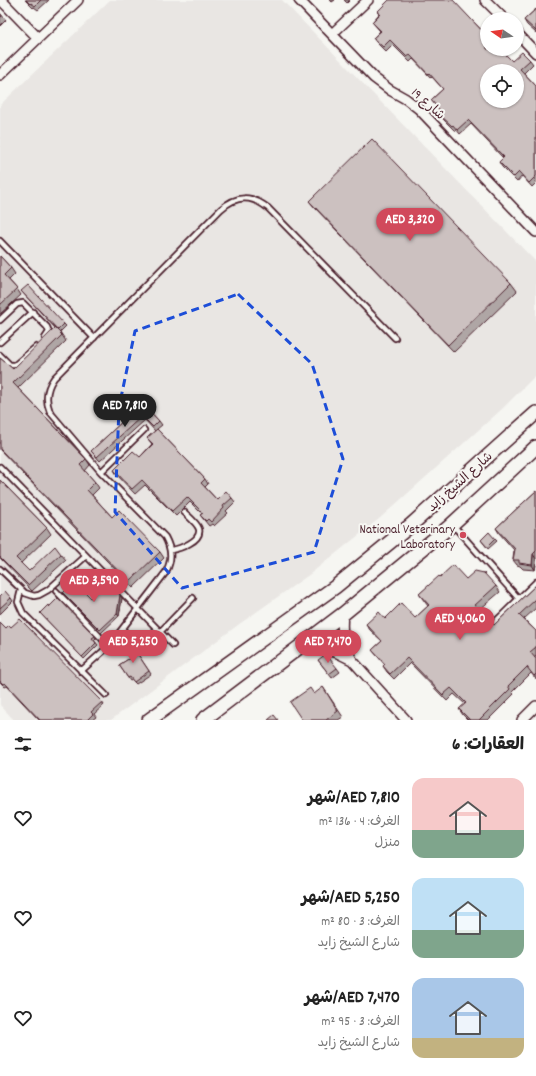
<!DOCTYPE html>
<html lang="ar">
<meta charset="utf-8">
<style>
body{margin:0;font-family:Dekko,"Playpen Sans Arabic",sans-serif;background:#f2f2f2;color:#222;direction:rtl;height:100vh;display:flex;flex-direction:column;font-size:15px;white-space:nowrap}
*{box-sizing:border-box;margin:0}
p{font-size:13px;color:#767676}
.icon{flex:none;width:22px;height:22px;fill:none;stroke:currentColor;stroke-width:2;stroke-linecap:round;stroke-linejoin:round}
.map{position:relative;height:720px;overflow:hidden;direction:ltr}
.panel{display:flex;flex-direction:column;background:#fff;flex:1}
.panel>*{flex:none}
.needle{width:26px;rotate:283deg}
.controls{position:absolute;left:480px;top:12px;display:grid;gap:8px}
.controls a{display:grid;place-items:center;width:44px;height:44px;border-radius:50%;background:#fff;box-shadow:0 1px 3px #0004;font-size:20px}
.price{position:absolute;translate:-50% -34px;padding:0 9px;border-radius:14px;background:#d1495b;color:#fff;font-size:13px;line-height:26px;filter:drop-shadow(0 1px 2px #0008)}
.price::after{content:'';position:absolute;left:50%;top:24px;width:12px;height:9px;margin-left:-6px;background:inherit;clip-path:polygon(0 0,100% 0,50% 100%)}
.price.on{background:#222;color:#fff}
ul{padding:0;list-style:none}
li{display:flex;align-items:center;gap:12px;height:100px;padding:0 12px}
li span{display:grid;place-items:center;flex:none;width:112px;height:80px;border-radius:12px;color:#555}
li>.icon{margin-inline-start:auto}
span .icon{width:48px;height:48px;fill:#fffc;stroke-width:1}
li b{font-size:17px}
h2{display:flex;justify-content:space-between;align-items:center;height:48px;padding:0 12px;font-size:17px}
.map>svg:first-child{display:block}
.built{fill:#e9e6e3}
.lines{fill:none;stroke-linecap:round;stroke-linejoin:round}
.service-casing{stroke:#4a1f2b;stroke-width:8}
.minor-casing{stroke:#4a1f2b;stroke-width:12}
.secondary-casing{stroke:#4a1f2b;stroke-width:16}
.service{stroke:#f6f6f2;stroke-width:4.5}
.minor{stroke:#f6f6f2;stroke-width:9}
.secondary{stroke:#f6f6f2;stroke-width:13}
.wall{fill:#afa6a5;stroke:#4a1f2b}
.shaded-wall{fill:#8f8786;stroke:#4a1f2b}
.building{fill:#ccc1c0;stroke:#4a1f2b;fill-rule:evenodd}
.marked{fill:none;stroke:#1d4ed8;stroke-width:3;stroke-dasharray:8 5;stroke-linejoin:round}
.poi-dot{fill:#d1495b;stroke:#f6f6f2;stroke-width:1.5}
.labels{text-anchor:middle;stroke-width:4;stroke-linejoin:round;paint-order:stroke}
.street-label{font-size:13px;fill:#4a1f2b;stroke:#f6f6f2}
.poi-label{font-size:13px;fill:#4a1f2b;stroke:#f6f6f2;text-anchor:end}
</style>
<div class="map">
<svg width="536" height="720" viewBox="0 0 536 720">
<rect width="100%" height="100%" fill="#f6f6f2"/>
<filter id="ink" filterUnits="userSpaceOnUse"><feTurbulence type="fractalNoise" baseFrequency=".025" numOctaves="2"/><feDisplacementMap in="SourceGraphic" scale="8" xChannelSelector="R" yChannelSelector="G"/><feConvolveMatrix kernelMatrix="1 2 1 2 8 2 1 2 1" color-interpolation-filters="sRGB"/></filter>
<g filter="url(#ink)">
<path class="built" d="M110,0h172l254,262v113l-34,34 -123,110 -69,55 -72,51 -127,95h-97l-14,-15v-600z"/>
<g class="lines">
<defs>
<path id="service" d="M0,241l94,97
M0,320l17,-16 6,-1 24,24 2,5 -4,6
M0,342l33,-30
M0,355l10,10h5l21,-18
M0,467l173,178
M101,472l43,-42
M453,525l66,74
M171,550c8,-1 31,-9 28,-21 -2,-6 -10,-12 -15,-17
M0,569l25,24 9,3 5,-1 9,-5 38,-34
M21,590l-3,12 5,11 83,82
M56,591l53,55
M495,622l41,-40
M160,632l33,-34
M81,671l28,-25 57,-74c6,-12 6,-22 -1,-35l-64,-65 -51,-60c-5,-12 -4,-23 4,-34l167,-169c16,-14 30,-14 47,-1l127,130"/>
<path id="minor" d="M1,0l37,38
M299,0l75,78 16,12 16,9 13,10 117,123
M485,0l19,19
M517,33l19,20
M332,34l36,-34
M0,75l78,-75
M343,614c-2,18 0,30 9,46l54,60
M302,646c18,0 32,4 48,13
M522,720l14,-14"/>
<path id="secondary" d="M149,720l186,-133 76,-62 125,-112
M203,720l140,-106 106,-87 87,-80"/>
</defs>
<use href="#service" class="service-casing"/>
<use href="#minor" class="minor-casing"/>
<use href="#secondary" class="secondary-casing"/>
<use href="#service" class="service"/>
<use href="#minor" class="minor"/>
<use href="#secondary" class="secondary"/>
</g>
<path class="wall" d="M25,0h24l-11,10 -4,-3 -1,1z
M330,0h5l-3,2z
M344,0h6l-3,3z
M459,7l53,54 18,-1 3,4 -9,9 12,13v97l-4,4 -10,-11 -5,6 -15,-15 -3,-5 4,-4 -32,-34 -11,10 -4,-5 -1,2 -11,-11 -3,-4 2,-2 -12,-14 12,-11 -11,-12 -1,1 -18,-19 -3,3 -17,-17 -7,7 -10,-10 -3,-4 7,-7 -8,-9 7,-8 -2,-2z
M536,9v24l-9,-8 -3,-5z
M0,13l6,7 -6,6z
M309,201l202,82 6,8 -63,61 -139,-144z
M0,256l11,12 4,6 -6,6 8,9 4,6 -21,19z
M21,291l43,33 2,2 -6,6 6,9 -48,47 68,71 4,6 -5,6 10,11 4,6 -7,7 20,22 48,35 4,6 -31,30 -133,-138v-92l13,11 43,-40z
M142,403l17,18 3,4 -5,4 48,50 3,5 -3,3 12,13 15,-2 3,4 -9,9 2,2 -14,13 -2,-2 -3,2 -9,-11 2,-1 -12,-12 -14,14 -31,-31 -10,9 -18,-19 -3,-5 26,-13 12,-13 -5,-6 8,-7 -10,-11 -45,41 -9,-10z
M0,480l47,48 4,6 -30,29 8,8 32,-17 5,6 -34,31 -32,-33z
M536,491v74l-1,5 -12,-1 -3,-3 -3,-1 -4,-5 1,-10 -15,-17 -3,-5z
M495,539l2,2 -9,8 -7,-9z
M440,577l26,2 30,7 4,6 -21,18 15,15 42,-40v23l-12,11 12,12v25l-1,1 1,2v20l-5,-6 -19,19 2,2 -26,26h-20l-5,-5 -4,-6 6,-5 -11,-10 -7,7 -37,-38 -16,16 -7,-7 -4,-6 2,-1 -13,-15 10,-9 -12,-11 -4,-6 19,-5 30,-1 13,-12 -9,-12z
M63,586l29,13 28,-4 2,3 -3,18 -18,17 -36,-38 -2,-2 3,-3z
M0,596l11,2 2,3 -13,13z
M49,607l46,29 1,2 -2,2 4,5 -14,14 -44,-46z
M0,622l6,6 5,-1 91,75 2,3 -10,9 2,3 -4,3h-53l-32,-34 -2,1 -5,-5z
M129,641l22,33 -15,10 -4,-4 -2,1 -11,-16 11,-7z
M318,660l19,8 3,4 -8,6z
M323,687l20,30 -5,3h-36z"/>
<path class="shaded-wall" d="M533,554l3,5 -1,11 -3,-5z
M120,595l2,3 -3,18 -2,-2z"/>
<path class="building" d="M26,0h15l-6,6 -4,-3 -1,1z
M389,0h64l34,36v13h13l12,12 10,-9 8,8 -10,9 16,17v90l-7,7 -10,-11 -5,5 -15,-15 5,-5 -36,-37 -11,10 -4,-5 -1,1 -11,-10 2,-2 -12,-14 12,-11 -14,-16 -1,1 -18,-19 -3,2 -17,-17 -7,7 -10,-9 8,-7 -9,-9 8,-8 -3,-2zM487,71h30v30h-30z
M536,9v22l-12,-11z
M0,13l2,3 -2,2z
M372,139l139,144 -63,62 -139,-144z
M0,256l11,12 -7,7 13,14 -17,16z
M28,285l36,39 -6,6 -37,-39z
M55,328l7,7 -49,48 73,76 -6,6 15,17 -8,8 25,27 7,-7 41,42 -31,30 -129,-133v-91l13,11z
M142,403l17,18 -6,6 -11,-11 -45,41 -6,-6z
M157,429l48,50 -4,4 16,17 9,-9 6,7 -9,8 1,2 -13,14 -3,-3 -2,2 -6,-6 3,-2 -16,-16 -15,14 -30,-31 -10,9 -18,-19 19,-19 7,6 13,-13 -6,-6z
M0,480l47,48 -31,30 13,13 26,-25 6,8 -33,31 -28,-28z
M536,491v60l-3,3 -1,11 -13,-2v-3h-6l2,-11 -19,-21z
M489,532l6,7 -8,8 -6,-7z
M453,565l13,14 9,-8 9,2 12,13 -22,20 20,19 42,-40v14l-17,16 17,16v16l-6,5 6,7v15l-2,2 -7,-9 -19,19 2,3 -31,31h-9l-11,-11 7,-6 -15,-15 -8,7 -36,-37 -17,16 -7,-8 2,-2 -13,-14 10,-9 -16,-17 13,-12 6,7 16,-16 14,15 14,-13 -10,-11 20,-18 1,1z
M71,578l21,21 1,-12 22,3 5,5 -3,19 -17,16 -37,-37 4,-4 -4,-3z
M5,591l6,7 -11,10v-12z
M58,598l37,38 -3,2 4,5 -14,14 -42,-44 8,-8 1,2z
M20,619l82,83 -11,10 2,2 -6,6h-47l-35,-37 -2,1 -3,-3v-59l6,6 3,-3 2,2z
M129,641l20,30 -15,11 -4,-5 -2,1 -9,-13 11,-7 -8,-12z
M326,654l11,14 -8,6 -11,-14z
M323,687l15,24 -12,9h-24l-12,-18 20,-14 4,6z
M274,715l4,5h-10z"/>
</g>
<path class="marked" d="M238,294l74,70 31,95 -29,93 -132,36 -67,-76 4,-105 16,-76z"/>
<circle class="poi-dot" cx="463" cy="535" r="4"/>
<g class="labels">
<g class="street-label">
<text transform="translate(429 103) rotate(42)" y="5">شارع 19</text>
<text transform="translate(459 481) rotate(-42)" y="5">شارع الشيخ زايد</text>
</g>
<g class="poi-label">
<text x="455" y="533">National Veterinary<tspan x="455" dy="15">Laboratory</tspan></text>
</g>
</g>
</svg>
<div class="controls">
<a><svg class="needle" viewBox="-14 -14 28 28"><path d="M0-13l5 13h-10z" fill="#e53935"/><path d="M0 13l5-13h-10z" fill="#767676"/></svg></a>
<a><svg class="icon" aria-label="locate" viewBox="0 0 24 24"><circle cx="12" cy="12" r="6"/><path d="M12 2v4M12 18v4M2 12h4M18 12h4"/></svg></a>
</div>
<b class="price" style="left:410px;top:242px">AED 3,320</b>
<b class="price on" style="left:125px;top:428px">AED 7,810</b>
<b class="price" style="left:94px;top:603px">AED 3,590</b>
<b class="price" style="left:460px;top:641px">AED 4,060</b>
<b class="price" style="left:133px;top:664px">AED 5,250</b>
<b class="price" style="left:328px;top:664px">AED 7,470</b>
</div>
<section class="panel">
<h2>العقارات: 6<svg class="icon" aria-label="filters" viewBox="0 0 24 24"><path d="M4 7h16M4 17h16"/><circle cx="9" cy="7" r="2"/><circle cx="15" cy="17" r="2"/></svg></h2>
<ul>
<li><span style="background:linear-gradient(#f6c9c9 65%,#7fa58c 0)"><svg class="icon" aria-label="home" viewBox="0 0 24 24"><path d="M3 11l9-7 9 7M6 9v11h12V9"/></svg></span><div><b>AED 7,810/شهر</b><p>الغرف: 4 · 136 m²</p><p>منزل</p></div><svg class="icon" aria-label="heart" viewBox="0 0 24 24"><path d="M12 20l-8-8c-3-5 5-10 8-4 3-6 11-1 8 4z"/></svg></li>
<li><span style="background:linear-gradient(#bfe0f5 65%,#7fa58c 0)"><svg class="icon" aria-label="home" viewBox="0 0 24 24"><path d="M3 11l9-7 9 7M6 9v11h12V9"/></svg></span><div><b>AED 5,250/شهر</b><p>الغرف: 3 · 80 m²</p><p>شارع الشيخ زايد</p></div><svg class="icon" aria-label="heart" viewBox="0 0 24 24"><path d="M12 20l-8-8c-3-5 5-10 8-4 3-6 11-1 8 4z"/></svg></li>
<li><span style="background:linear-gradient(#a9c7e8 75%,#c2b280 0)"><svg class="icon" aria-label="home" viewBox="0 0 24 24"><path d="M3 11l9-7 9 7M6 9v11h12V9"/></svg></span><div><b>AED 7,470/شهر</b><p>الغرف: 3 · 95 m²</p><p>شارع الشيخ زايد</p></div><svg class="icon" aria-label="heart" viewBox="0 0 24 24"><path d="M12 20l-8-8c-3-5 5-10 8-4 3-6 11-1 8 4z"/></svg></li>
</ul>
</section>
